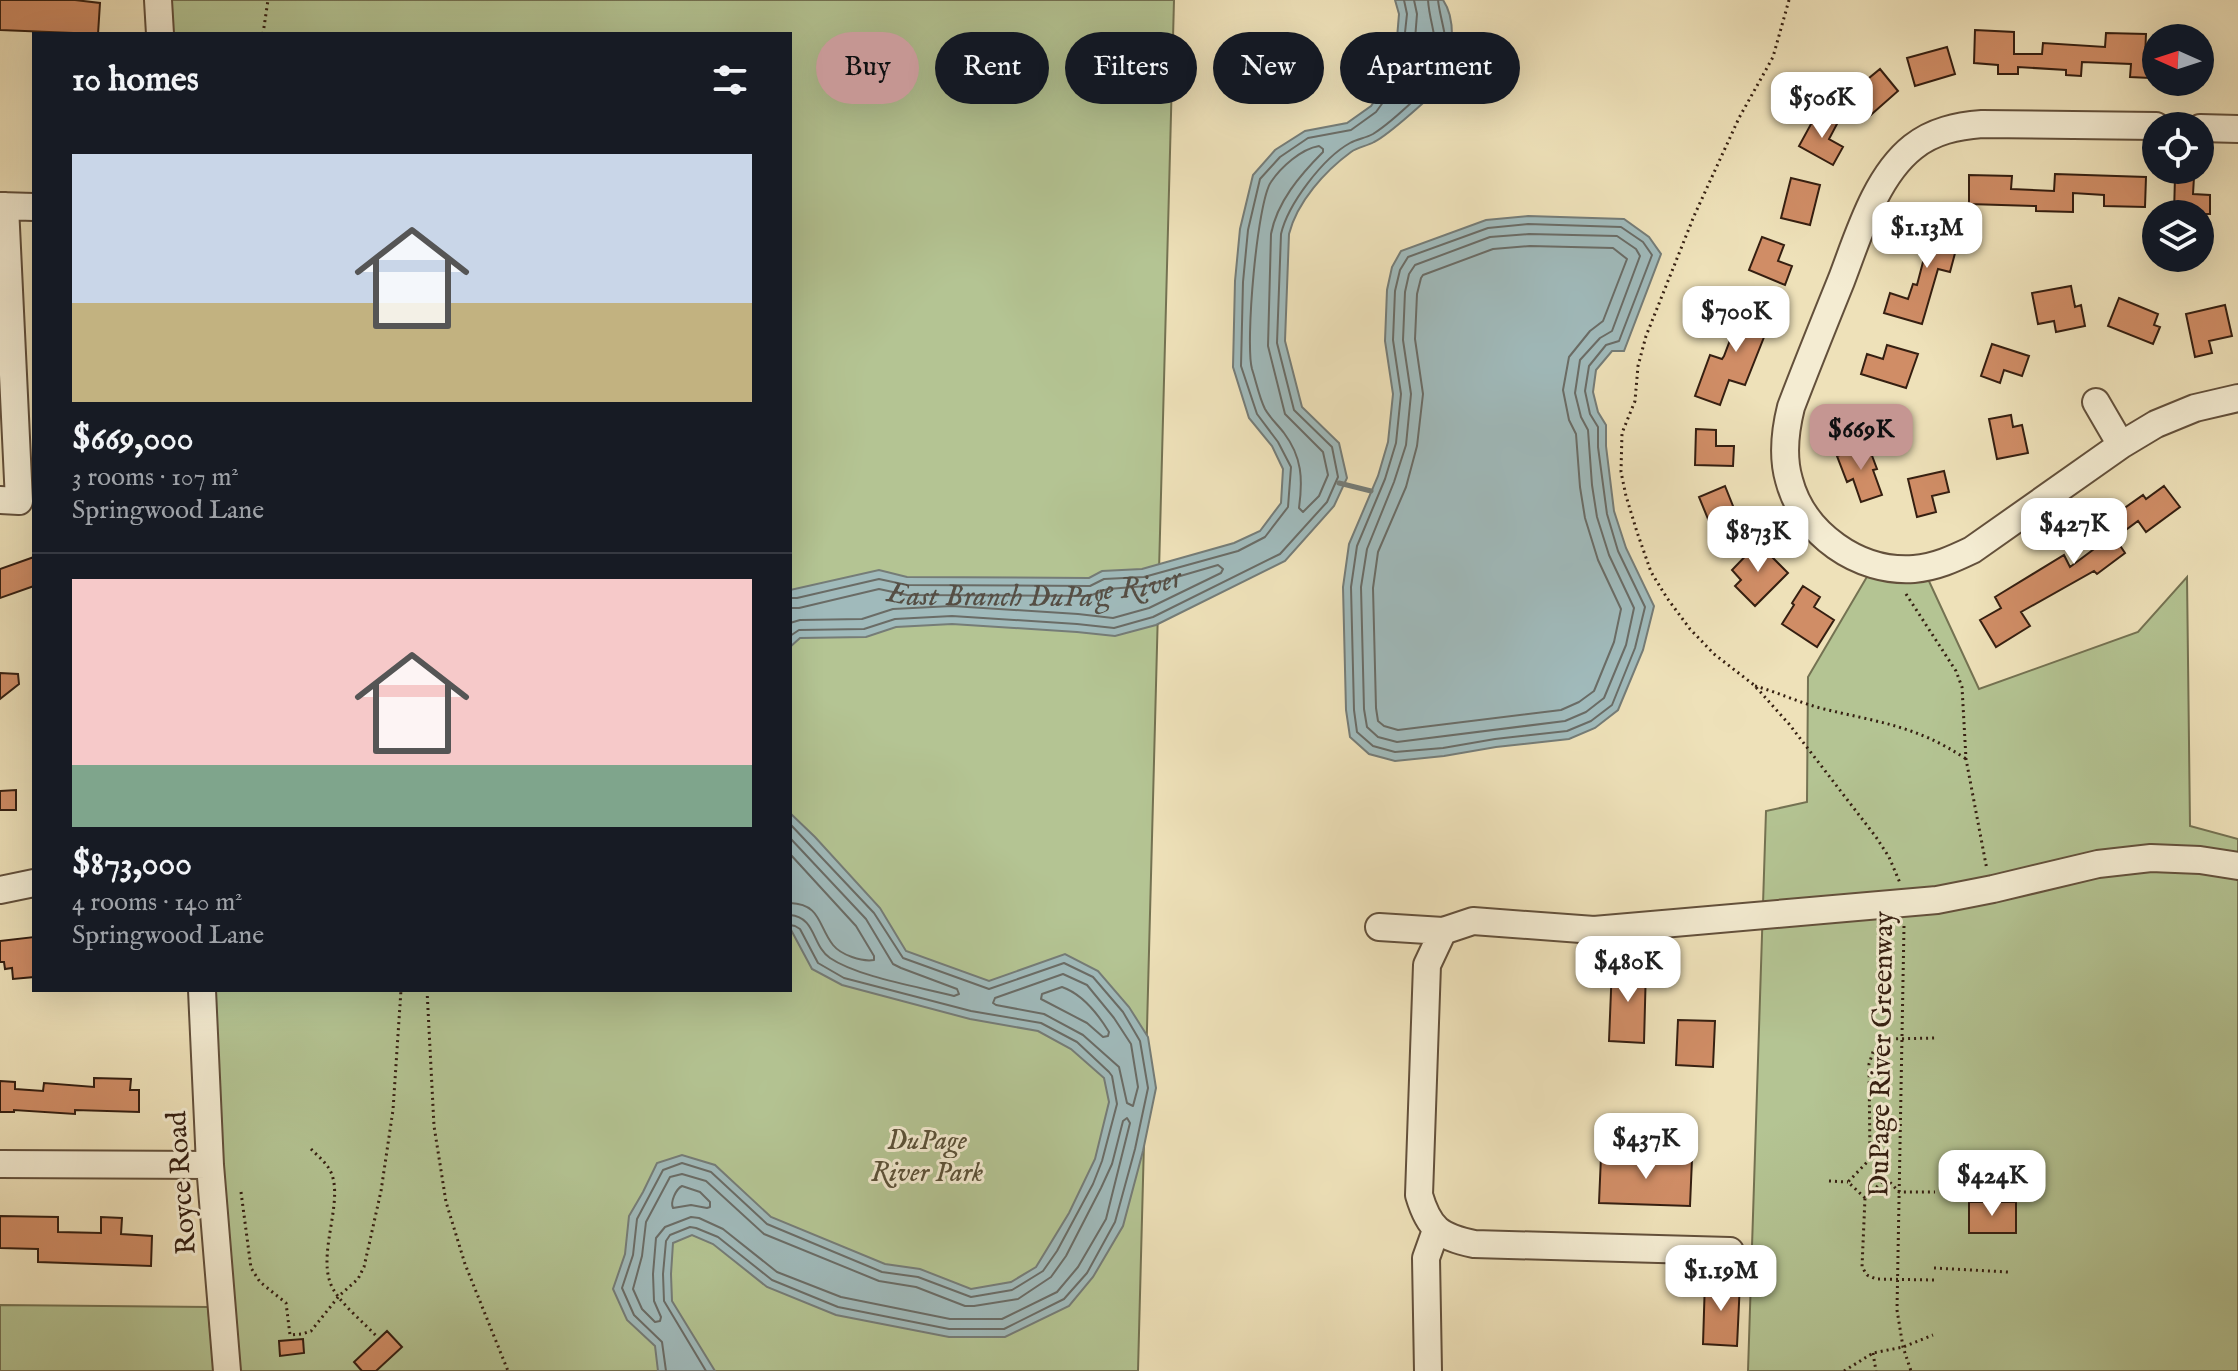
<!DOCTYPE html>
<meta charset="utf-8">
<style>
body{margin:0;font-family:"IM FELL English",serif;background:#242831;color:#f1f3f6;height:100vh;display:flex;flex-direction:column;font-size:30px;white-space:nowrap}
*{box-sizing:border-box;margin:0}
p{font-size:26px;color:#9ea1a6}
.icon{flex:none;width:44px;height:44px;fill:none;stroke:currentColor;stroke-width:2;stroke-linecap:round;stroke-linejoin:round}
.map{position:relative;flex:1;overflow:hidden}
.drawer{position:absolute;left:32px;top:32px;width:760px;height:960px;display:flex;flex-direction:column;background:#171b24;border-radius:0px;box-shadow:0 8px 32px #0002}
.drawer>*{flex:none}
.top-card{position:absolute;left:816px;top:32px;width:760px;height:72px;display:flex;gap:16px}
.needle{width:52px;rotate:273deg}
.controls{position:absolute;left:2142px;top:24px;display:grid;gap:16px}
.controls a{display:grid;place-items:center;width:72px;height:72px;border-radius:50%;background:#171b24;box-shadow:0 8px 32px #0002;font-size:40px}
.price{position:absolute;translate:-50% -68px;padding:0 18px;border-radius:16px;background:#fff;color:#222;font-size:26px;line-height:52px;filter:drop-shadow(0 2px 4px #0008)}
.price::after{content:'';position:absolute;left:50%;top:48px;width:24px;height:18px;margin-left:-12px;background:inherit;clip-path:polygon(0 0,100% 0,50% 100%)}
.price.on{background:#c59692;color:#111}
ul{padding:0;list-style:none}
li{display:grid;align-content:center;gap:16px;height:424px;padding:0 40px}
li+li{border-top:2px solid #363941}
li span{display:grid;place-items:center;height:248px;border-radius:0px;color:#555}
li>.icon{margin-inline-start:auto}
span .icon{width:144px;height:144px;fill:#fffc;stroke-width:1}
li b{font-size:34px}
h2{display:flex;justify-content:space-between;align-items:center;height:96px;padding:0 40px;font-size:34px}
.pill{padding:0 28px;border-radius:36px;background:#171b24;box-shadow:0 8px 32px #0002;font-size:28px;line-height:72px}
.pill.on{background:#c59692;color:#111}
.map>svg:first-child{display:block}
.green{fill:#b4c493;stroke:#747252;stroke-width:2}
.water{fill:#a0babb;stroke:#757c77;stroke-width:2}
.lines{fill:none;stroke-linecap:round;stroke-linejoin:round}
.shore{stroke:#6a6c66;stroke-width:2}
.stream{stroke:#757c77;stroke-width:5}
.building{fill:#d08d66;stroke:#351f11;stroke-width:2}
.minor-casing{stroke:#63503b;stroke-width:30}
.path{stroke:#351f11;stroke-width:3;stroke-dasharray:2 4;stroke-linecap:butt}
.minor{stroke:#f4ecd2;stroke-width:26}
.labels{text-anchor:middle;stroke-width:6;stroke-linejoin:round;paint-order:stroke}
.street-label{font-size:28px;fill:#351f11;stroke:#f4ecd2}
.park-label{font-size:28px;font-style:italic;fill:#5b5138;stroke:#f4ecd2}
.water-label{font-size:30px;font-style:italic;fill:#554e44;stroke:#f4ecd2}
</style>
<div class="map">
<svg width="2238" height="1371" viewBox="0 0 2238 1371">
<rect width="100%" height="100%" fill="#eee1b9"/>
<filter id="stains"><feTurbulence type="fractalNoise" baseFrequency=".0025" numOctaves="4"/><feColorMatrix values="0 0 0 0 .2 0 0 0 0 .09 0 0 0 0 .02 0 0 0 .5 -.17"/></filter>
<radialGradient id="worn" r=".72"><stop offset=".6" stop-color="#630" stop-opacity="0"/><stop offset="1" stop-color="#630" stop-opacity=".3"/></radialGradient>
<path class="green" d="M169,0h1005l-36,1371h-903l-25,-381h580v-956h-619z
M1868,575l60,4 51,110 159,-57 49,-55 3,249 48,13v532h-490l18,-560 41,-9 1,-125z
M0,1305l208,2 6,64h-214z"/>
<path class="water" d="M1395,0h48c7,10 9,23 9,35 2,15 4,29 -4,42 -7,12 -61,59 -74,65 -7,4 -16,5 -23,10 -26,19 -54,50 -62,82l-4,107 17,66 37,36 8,35 -13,28 -49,55 -129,64 -41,11 -38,-4 -125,-8 -56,3 -30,10 -66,1 -10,9v-57l89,-20 28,7 182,1 13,-7 40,-2 92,-26 26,-12 21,-28 2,-34 -11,-23 -23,-28 -16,-51 2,-86 5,-52 13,-54 22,-25 30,-19 42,-8 24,-17 23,-32 5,-60z
M1528,216l96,3 25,18 12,17 -37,97h-12l-16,19 -3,22 5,20 8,13v21l8,65 12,37 28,58 -11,44 -25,60 -23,18 -26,11 -73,8 -52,9 -49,5 -26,-7 -19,-17 -4,-27 -3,-123 6,-43 29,-68 10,-34 5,-48 -8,-53 2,-51 5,-23 9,-16 85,-31z
M790,813l25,24 65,71 26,43 83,30 76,-27 33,17 31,36 19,30 8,51 -13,63 -20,75 -30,51 -24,29 -64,31h-56l-113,-22 -69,-28 -54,-43 -21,-9 -19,8 -2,31 1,27 43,70h-57l-3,-25 -28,-26 -14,-31 12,-35 4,-38 14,-24 14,-29 25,-8 33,10 56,52 114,47 35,5 51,20 40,-7 25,-15 33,-54 26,-54 14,-57 -5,-24 -33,-29 -33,-18 -68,-12 -128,-34 -30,-16 -22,-41z"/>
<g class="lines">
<g class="shore">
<path d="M1414,0l3,14 -5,64 4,4c34,-23 14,-49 12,-82"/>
<path d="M1319,146l4,3v3c-23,23 -46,50 -52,82l-3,112 17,68 38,38 5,23 -9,21 -16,16 -4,-4c4,-29 3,-51 -15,-75 -6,-8 -14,-15 -19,-24 -6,-12 -9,-28 -13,-40 -7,-25 5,-167 19,-187 10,-15 30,-33 48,-36z"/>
<path d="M1528,224l93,3 22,15 9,13 -33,86 -13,4 -17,21 -4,25 5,23 8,13v20l9,67 11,37 27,56 -10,41 -23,57 -21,16 -24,10 -72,8 -52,9 -48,4 -22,-6 -16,-14 -3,-22 -3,-123 6,-41 28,-67 11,-36 5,-49 -8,-54 2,-49 5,-21 8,-13 80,-29z"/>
<path d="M1529,234l88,2 19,13 4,7 -28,75 -12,7 -20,22 -5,33 6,24 7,13 4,55 5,32 12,38 25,53 -8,37 -22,53 -18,14 -21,9 -168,21 -19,-5 -11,-10 -3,-18 -3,-122 6,-38 27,-67 12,-37 5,-51 -8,-54 2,-48 4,-18 6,-9 75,-28z"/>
<path d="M1530,246l83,2 14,11 -24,62 -13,10 -21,26 -6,33 6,30 7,14 4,53 5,31 13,42 23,49 -7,33 -20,49 -15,11 -18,8 -163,20 -14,-4 -6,-5 -2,-13 -3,-120 5,-36 28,-65 11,-41 6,-52 -8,-55 2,-45 4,-16 2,-3 70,-26z"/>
<path d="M790,598h7l82,-19 28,6 183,1 14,-7 40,-2 94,-26 27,-14 23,-30 3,-40 -13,-25 -21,-28 -16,-48 2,-84 5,-52 12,-51 20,-22 28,-19 43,-8 25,-18 24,-33 7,-65 -3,-14"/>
<path id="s1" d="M790,608h9l80,-19 28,6 182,1 19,-7 38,-3 72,-21 5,4 -2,4 -72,35 -36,10 -35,-4 -126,-8 -59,3 -31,10 -62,1 -10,3"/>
<path d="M790,636l9,-6 65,-1 31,-10 57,-3 125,8 37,4 39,-11 127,-63 47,-52 11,-25 -6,-30 -38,-37 -17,-67 4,-109c7,-30 42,-76 69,-91 7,-4 16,-5 23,-9 16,-10 70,-57 73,-73 3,-20 -6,-42 -8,-61"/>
<path d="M790,838l76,81 27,45 8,4 56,21 2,5 -5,2c-34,-9 -96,-19 -124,-38 -18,-12 -14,-41 -40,-43"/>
<path d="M790,854l66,72 18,30v4c-12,2 -33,-5 -41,-15 -15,-19 -12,-41 -43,-42"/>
<path d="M1063,974l24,11 27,33 17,26 7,43 -5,19 -6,-3 -8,-36 -36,-32 -39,-21 -48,-9 -3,-2 2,-5z"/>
<path d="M1062,987c20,7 36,27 47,45l-1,4 -5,1 -16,-14 -46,-24 1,-5z"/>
<path d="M1127,1118l3,5 -24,96 -28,48 -21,25 -55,27h-52l-109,-22 -64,-25 -54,-43 -24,-11 -8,-1 -26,10 -9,11 -3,36 1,27 7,16 -1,4 -5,1 -13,-13 -9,-20 9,-33 4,-34 24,-45 12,-3 24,7 58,53 115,47 37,6 49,19h9l44,-7 33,-22 15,-21 35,-68 11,-24 11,-43z"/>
<path d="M682,1186l18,6 10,10v5l-3,1 -16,-3 -18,3c-3,-6 3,-19 9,-22z"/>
<path d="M666,1371l-4,-29 -28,-27 -12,-27 11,-33 4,-36 26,-49 19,-7 29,9 56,52 115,48 36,5 53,20 41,-7 31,-19 14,-20 36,-67 9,-23 15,-57 -5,-28 -3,-4 -32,-30 -36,-19 -70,-12 -127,-33 -26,-15 -18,-34 -5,-3 -5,-1"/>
<path d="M706,1371l-42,-70 -1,-27 3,-33 4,-6 20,-8 6,1 22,9 54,43 66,27 111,22h55l60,-30 23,-26 28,-51 20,-73 13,-61 -8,-47 -17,-29 -30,-35 -29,-14 -75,26 -86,-31 -29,-45 -84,-89"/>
</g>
<path class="stream" d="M1339,483l32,8"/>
</g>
<path class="building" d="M0,0h75l25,3 -2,31 -98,-4z
M1975,30l39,2v22h28l1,-11 62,4 1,-14 40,1 -1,24h5v20l-20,-1 1,-13 -49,-2 -1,14 -15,-1v-5l-48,-3v7h-20v-9l-24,-2z
M1947,47l8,27 -40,12 -8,-28z
M1880,69l18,22 -33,29 -19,-23z
M1817,113l20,11 -8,15 14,8 -10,18 -34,-19z
M2055,174l91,3 -1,30 -41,-1v-11l-31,-2v19l-37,-1v-5l-67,-2v-29l43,1 -1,13 43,2z
M2175,176l19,1 -1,17 17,1v19h-36z
M1791,178l29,7 -10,40 -29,-7z
M1922,216l40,11 -12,45 -12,-3 -16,55 -38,-11 6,-20 18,6 5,-15 4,1 13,-50 -12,-4z
M1762,237l22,8 -6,16 14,5 -7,19 -36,-15z
M2071,286l4,21 6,-2 4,21 -29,6 -2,-11 -16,3 -6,-31z
M1746,298l24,10 -4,12 4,2 -25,63 -16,-5 -9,25 -25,-9 15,-41 12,4 2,-3z
M2119,298l39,16 -4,11 6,2 -7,17 -45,-18z
M2225,305l7,31 -23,5 3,12 -17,4 -9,-43z
M1992,344l37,12 -7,20 -18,-6 -4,13 -19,-7z
M1887,345l31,9 -12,34 -45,-14 6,-20 16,5z
M2011,415l2,12 9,-2 6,28 -31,6 -8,-40z
M1696,429l20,1v16h18l-1,20 -38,-1z
M1868,445l9,24 -4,1 9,25 -21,7 -8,-23 -6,3 -10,-26z
M1944,471l5,21 -17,4 4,16 -19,5 -9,-38z
M1725,486l16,40 -26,10 -16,-39z
M2164,486l16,21 -34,25 -8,-11 -23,17 10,15 -28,21 -3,-3 -73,41 9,14 -34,21 -16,-27 21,-12 -6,-11 69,-42 6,12 28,-21 -9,-13 54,-38 3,4z
M1758,543l30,30 -33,33 -20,-20 6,-6 -9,-10z
M34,557v29l-34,12v-29z
M1803,586l17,11 -6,10 20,13 -17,27 -35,-23 12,-19 -2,-2z
M0,673l18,1 1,10 -19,15z
M16,790v20h-16v-19z
M34,937v40l-21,2 -1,-11 -7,1 -1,-7h-4v-21z
M1612,966l34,1 -2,76 -35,-2z
M1678,1020l37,1 -2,46 -37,-2z
M94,1078l37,1 -1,11h9v22l-64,-2v4l-61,-4v2h-14v-31l15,1v7l28,2 1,-8 50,4z
M1601,1156l91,3 -2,47 -91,-3z
M1969,1202h47v31h-47z
M0,1216l58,1v15l43,1v-16l21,1 -1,16 31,2 -1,30 -113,-4v-13l-38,-1z
M1705,1280l35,2 -3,64 -34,-2z
M387,1331l15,16 -26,24h-14l-8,-9z
M303,1339l1,14 -24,3 -1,-15z"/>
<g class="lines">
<defs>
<path id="minor" d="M158,0l2,34
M2156,126l-174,-2c-25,2 -49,7 -69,23 -38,30 -55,90 -72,134 -17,42 -34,84 -50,126 -6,24 -9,49 -2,73 14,54 70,93 125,89 22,-2 39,-10 58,-19l149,-105 35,-21 39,-16 43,-10
M2200,128l38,1
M0,206l34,1
M2096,402l25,43
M0,500l19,1 -14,-295
M0,890l34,-7
M1379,927l64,4
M202,990l8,175 17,206
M0,1164l210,1
M1730,1251l-256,-7c-34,-7 -45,-15 -55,-49l8,-230 16,-34 30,-10 121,9 343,-30 56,-11 105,-25 53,-6 49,2 38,6
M1428,1371l-2,-113 10,-28"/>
</defs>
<use href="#minor" class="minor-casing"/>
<path class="path" d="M1789,0l-16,57 -34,61 -45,98 -48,120 -8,30 -3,35 -13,32 -1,39 5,24 11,36 14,40 16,26 23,31 24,25 40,31 35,39 87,113 13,20 11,26
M263,34l5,-34
M1906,594l50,77 6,16 4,72 21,111
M1755,686c22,6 43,16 65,22 56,14 96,17 146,51
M1904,926l-7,384 6,37 8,24
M427,990l7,136 12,76 19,62 43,107
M311,1149c6,6 13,12 17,18 19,27 -10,81 2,115 6,19 35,41 48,56
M1886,1178l13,14h36
M1829,1181l19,1
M241,1192l10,76 9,14 26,21 4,32 12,-1 9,-3 28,-35 19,-17 6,-12 17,-76 12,-81 8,-120
M1865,1198l-17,-16 22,-23
M1934,1268l74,4
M1934,1280l-58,-1 -9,-4 -5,-8 3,-69 21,-20 -16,-19 -1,-95 4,-12 9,-10 7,-3 48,-1
M1873,1353l3,18
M1844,1371l29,-18 30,-6 30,-12"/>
<use href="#minor" class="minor"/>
</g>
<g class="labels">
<g class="street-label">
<text transform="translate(1880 1054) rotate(-89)" y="10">DuPage River Greenway</text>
<text transform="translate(180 1183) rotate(-94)" y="10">Royce Road</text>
</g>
<g class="park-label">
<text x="927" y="1149">DuPage<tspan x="927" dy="32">River Park</tspan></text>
</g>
<g class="water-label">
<text dy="10" stroke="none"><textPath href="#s1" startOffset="248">East Branch DuPage River</textPath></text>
</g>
</g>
<rect width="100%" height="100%" filter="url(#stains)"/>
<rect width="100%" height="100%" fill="url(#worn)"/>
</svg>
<div class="controls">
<a><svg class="needle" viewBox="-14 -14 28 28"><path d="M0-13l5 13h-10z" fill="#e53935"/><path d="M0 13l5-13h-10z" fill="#9ea1a6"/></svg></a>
<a><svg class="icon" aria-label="locate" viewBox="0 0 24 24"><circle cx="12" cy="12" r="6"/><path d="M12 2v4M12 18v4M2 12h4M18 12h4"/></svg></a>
<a><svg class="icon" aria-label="layers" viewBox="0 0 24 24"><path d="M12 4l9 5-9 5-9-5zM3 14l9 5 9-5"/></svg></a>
</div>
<b class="price" style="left:1822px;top:140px">$506K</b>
<b class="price" style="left:1927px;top:270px">$1.13M</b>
<b class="price" style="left:1736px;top:354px">$700K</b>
<b class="price on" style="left:1861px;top:472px">$669K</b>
<b class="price" style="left:2074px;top:566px">$427K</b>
<b class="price" style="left:1758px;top:574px">$873K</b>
<b class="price" style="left:1628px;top:1004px">$480K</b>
<b class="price" style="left:1646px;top:1181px">$437K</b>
<b class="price" style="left:1992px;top:1218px">$424K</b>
<b class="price" style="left:1721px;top:1313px">$1.19M</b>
<div class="top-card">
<a class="pill on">Buy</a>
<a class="pill">Rent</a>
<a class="pill">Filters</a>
<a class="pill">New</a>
<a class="pill">Apartment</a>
</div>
<section class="drawer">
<h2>10 homes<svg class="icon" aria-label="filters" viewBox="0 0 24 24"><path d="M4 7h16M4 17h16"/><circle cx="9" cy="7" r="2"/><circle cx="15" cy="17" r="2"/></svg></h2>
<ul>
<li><span style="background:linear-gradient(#c9d6e8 60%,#c2b280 0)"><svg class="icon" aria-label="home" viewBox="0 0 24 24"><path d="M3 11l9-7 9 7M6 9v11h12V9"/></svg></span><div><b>$669,000</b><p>3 rooms · 107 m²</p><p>Springwood Lane</p></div></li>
<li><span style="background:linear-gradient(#f6c9c9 75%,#7fa58c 0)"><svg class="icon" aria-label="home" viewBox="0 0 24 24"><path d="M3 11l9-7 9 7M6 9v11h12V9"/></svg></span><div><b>$873,000</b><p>4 rooms · 140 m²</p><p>Springwood Lane</p></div></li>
</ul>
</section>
</div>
